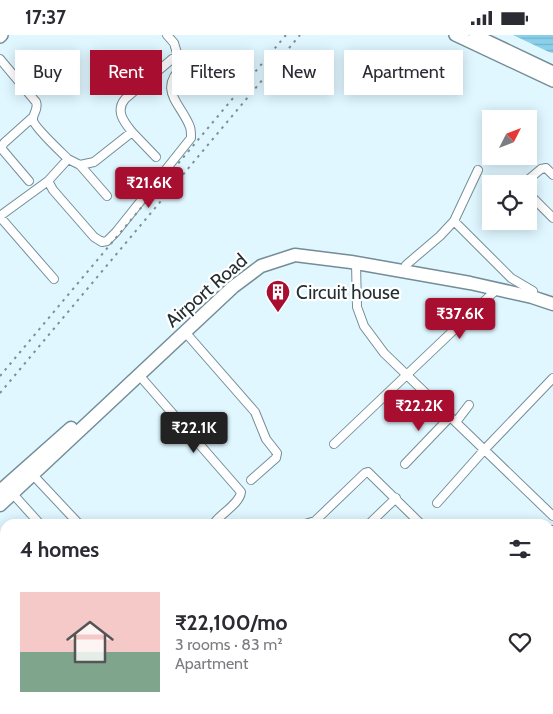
<!DOCTYPE html>
<meta charset="utf-8">
<style>
body{margin:0;font-family:Cabin,sans-serif;background:#f2f2f3;color:#2b2b33;height:100vh;display:flex;flex-direction:column;font-size:19px;white-space:nowrap}
*{box-sizing:border-box;margin:0}
p{font-size:16px;color:#7c7c81}
.icon{flex:none;width:28px;height:28px;fill:none;stroke:currentColor;stroke-width:2;stroke-linecap:round;stroke-linejoin:round}
.map{position:relative;flex:1;overflow:hidden}
.panel{position:absolute;left:0px;top:484px;width:554px;height:196px;display:flex;flex-direction:column;background:#fff;border-radius:15px 15px 0 0;box-shadow:0 2px 12px #0003}
.panel>*{flex:none}
.banner{position:absolute;left:15px;top:15px;width:524px;height:45px;display:flex;gap:10px}
.needle{width:32px;rotate:48deg}
.controls{position:absolute;left:482px;top:75px;display:grid;gap:10px}
.controls a{display:grid;place-items:center;width:55px;height:55px;border-radius:0px;background:#fff;box-shadow:0 2px 12px #0003;font-size:25px}
.price{position:absolute;translate:-50% -42px;padding:0 11px;border-radius:5px;background:#a70e30;color:#fff;font-size:16px;line-height:32px;filter:drop-shadow(0 1px 2px #0008)}
.price::after{content:'';position:absolute;left:50%;top:30px;width:15px;height:11px;margin-left:-8px;background:inherit;clip-path:polygon(0 0,100% 0,50% 100%)}
.price.active{background:#222;color:#fff}
ul{padding:0;list-style:none}
li{display:flex;align-items:center;gap:15px;height:125px;padding:0 20px}
li+li{border-top:1px solid #e1e1e2}
li span{display:grid;place-items:center;flex:none;width:140px;height:100px;border-radius:0px;color:#555}
li>.icon{margin-inline-start:auto}
span .icon{width:60px;height:60px;fill:#fffc;stroke-width:1}
li b{font-size:21px}
h2{display:flex;justify-content:space-between;align-items:center;height:60px;padding:0 20px;font-size:21px}
.chip{padding:0 18px;border-radius:0px;background:#fff;box-shadow:0 2px 12px #0003;font-size:18px;line-height:45px}
.chip.active{background:#a70e30;color:#fff}
.status{display:flex;justify-content:space-between;align-items:center;height:35px;padding:0 25px;background:#fff;direction:ltr}
.status svg{height:14px;fill:currentColor}
.map>svg:first-child{display:block}
.water{fill:url(#water-rules)}
.lines{fill:none;stroke-linecap:round;stroke-linejoin:round}
.minor-casing{stroke:#748d97;stroke-width:10}
.tertiary-casing{stroke:#748d97;stroke-width:12}
.secondary-casing{stroke:#748d97;stroke-width:14}
.primary-casing{stroke:#748d97;stroke-width:15}
.minor{stroke:#fff;stroke-width:8}
.tertiary{stroke:#fff;stroke-width:10}
.secondary{stroke:#fff;stroke-width:11}
.primary{stroke:#fff;stroke-width:12}
.rail{stroke:#7d8e94;stroke-width:2;stroke-dasharray:2.5 5;stroke-linecap:butt}
.labels{text-anchor:middle;stroke-width:4.5;stroke-linejoin:round;paint-order:stroke}
.street-label{font-size:19px;fill:#242f33;stroke:#fff}
.poi-label{font-size:19px;fill:#242f33;stroke:#fff;text-anchor:start}
</style>
<div class="status"><b>17:37</b><svg viewBox="0 0 49 12"><path d="M0 12V9h3v3zM5 12V6h3v6zM10 12V3h3v9zM15 12V0h3v12zM26 1h20v11H26zM47 4h2v5h-2z"/></svg></div>
<div class="map">
<svg width="553" height="679" viewBox="0 0 553 679">
<defs>
<pattern id="water-rules" width="6" height="5" patternUnits="userSpaceOnUse" patternTransform="scale(1.25)"><rect width="6" height="5" fill="#89d0ea"/><path d="M0 2.5h6" fill="none" stroke="#76b3c9"/></pattern>
</defs>
<rect width="100%" height="100%" fill="#e0f7ff"/>
<path class="water" d="M513,0h40v18l-4,-1z"/>
<g class="lines">
<defs>
<path id="minor" d="M0,24l36,43c3,8 -4,12 -3,18 1,7 29,33 35,39l-20,22 -48,35
M132,97l24,25
M68,124l12,6 14,-3 38,-30c-8,-10 -17,-21 -7,-33l47,-40
M80,130l27,31
M29,146l-28,-33 3,-5 29,-26
M48,146l5,9 41,47 8,5 5,-1 9,-9 75,-94c0,-3 0,-8 -1,-11 -9,-24 -34,-37 -6,-62v-3l-7,-9 -3,-10 -7,-8
M523,149l18,-15 5,-1 7,7
M529,159l24,24
M0,182l54,62
M454,186l24,-51
M356,228l1,44 7,19 20,27 169,163
M406,230l34,-29 14,-15 57,57 22,13
M185,297l70,80 11,27 11,14 -1,5 -25,22
M139,340l102,117c-1,11 -19,21 -26,30l1,2
M456,387l13,-17
M334,409l163,-155
M405,429l45,-47
M33,440l46,49
M13,459l27,30
M437,468l48,-54 68,-71
M305,489l10,-3 50,-48 3,-1 53,52
M369,489l27,-26
M0,526l5,5
M549,529l4,4
M0,539l5,5
M81,675h1
M180,675l5,4
M305,675l12,4
M458,675l4,4
M148,679l5,-4
M230,679l5,-4
M331,679l4,-4"/>
<path id="tertiary" d="M549,501l4,-5
M422,679l2,-4"/>
<path id="secondary" d="M455,0l98,46
M475,0l78,37
M0,2l2,-2"/>
<path id="primary" d="M0,456l71,-63
M0,470l233,-218 28,-21 34,-11 56,7 119,21 62,14 21,7"/>
</defs>
<use href="#minor" class="minor-casing"/>
<use href="#tertiary" class="tertiary-casing"/>
<use href="#secondary" class="secondary-casing"/>
<use href="#primary" class="primary-casing"/>
<use href="#minor" class="minor"/>
<use href="#tertiary" class="tertiary"/>
<use href="#secondary" class="secondary"/>
<use href="#primary" class="primary"/>
<path class="rail" d="M0,341l286,-341
M0,358l300,-358"/>
</g>
<defs>
<symbol id="building-pin" viewBox="-11 -11 22 30"><path d="M0 17L-7.5 6A9.5 9.5 0 1 1 7.5 6Z" fill="#a70e30" stroke="#fff"/><path d="M-4-6H4V6H1V3H-1V6H-4ZM-2.5-4.3h1.7v1.8h-1.7ZM.8-4.3h1.7v1.8H.8ZM-2.5-1h1.7V.8h-1.7ZM.8-1h1.7V.8H.8Z" fill="#fff"/></symbol>
</defs>
<g fill-rule="evenodd">
<use href="#building-pin" x="264" y="243" width="28" height="38"/>
</g>
<g class="labels">
<g class="street-label">
<text transform="translate(206 255) rotate(-41)" y="7">Airport Road</text>
</g>
<g class="poi-label">
<text x="296" y="264">Circuit house</text>
</g>
</g>
</svg>
<div class="controls">
<a><svg class="needle" viewBox="-14 -14 28 28"><path d="M0-13l5 13h-10z" fill="#e53935"/><path d="M0 13l5-13h-10z" fill="#7c7c81"/></svg></a>
<a><svg class="icon" aria-label="locate" viewBox="0 0 24 24"><circle cx="12" cy="12" r="6"/><path d="M12 2v4M12 18v4M2 12h4M18 12h4"/></svg></a>
</div>
<b class="price" style="left:149px;top:174px">₹21.6K</b>
<b class="price" style="left:460px;top:305px">₹37.6K</b>
<b class="price" style="left:419px;top:397px">₹22.2K</b>
<b class="price active" style="left:194px;top:419px">₹22.1K</b>
<div class="banner">
<a class="chip">Buy</a>
<a class="chip active">Rent</a>
<a class="chip">Filters</a>
<a class="chip">New</a>
<a class="chip">Apartment</a>
</div>
<section class="panel">
<h2>4 homes<svg class="icon" aria-label="filters" viewBox="0 0 24 24"><path d="M4 7h16M4 17h16"/><circle cx="9" cy="7" r="2"/><circle cx="15" cy="17" r="2"/></svg></h2>
<ul>
<li><span style="background:linear-gradient(#f6c9c9 60%,#7fa58c 0)"><svg class="icon" aria-label="home" viewBox="0 0 24 24"><path d="M3 11l9-7 9 7M6 9v11h12V9"/></svg></span><div><b>₹22,100/mo</b><p>3 rooms · 83 m²</p><p>Apartment</p></div><svg class="icon" aria-label="heart" viewBox="0 0 24 24"><path d="M12 20l-8-8c-3-5 5-10 8-4 3-6 11-1 8 4z"/></svg></li>
</ul>
</section>
</div>
